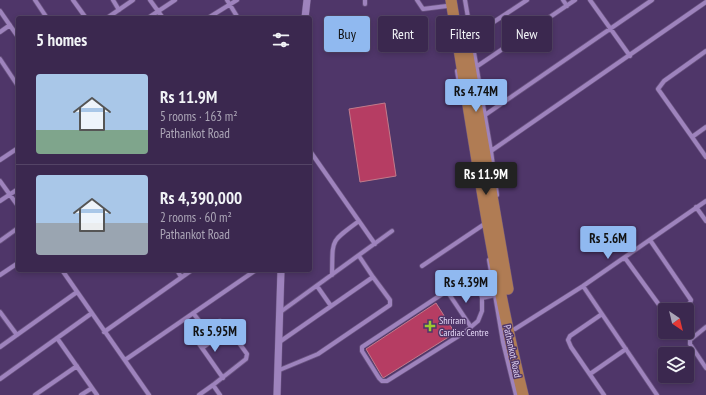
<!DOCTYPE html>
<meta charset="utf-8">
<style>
body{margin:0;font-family:"PT Sans Narrow",sans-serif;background:#423056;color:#f1f3f6;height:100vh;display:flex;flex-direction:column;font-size:15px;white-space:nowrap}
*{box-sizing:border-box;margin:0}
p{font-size:13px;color:#aca6b7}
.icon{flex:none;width:22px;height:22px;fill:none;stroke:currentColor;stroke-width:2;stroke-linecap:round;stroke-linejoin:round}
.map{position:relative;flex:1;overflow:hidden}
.details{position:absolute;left:16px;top:16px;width:296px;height:256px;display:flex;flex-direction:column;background:#3b284f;border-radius:4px;box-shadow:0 2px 6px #0003,0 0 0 1px #544466}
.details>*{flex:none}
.guide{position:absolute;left:324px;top:16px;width:322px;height:36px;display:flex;gap:8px}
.needle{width:26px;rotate:145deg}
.controls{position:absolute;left:658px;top:303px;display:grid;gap:8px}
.controls a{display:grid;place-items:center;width:36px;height:36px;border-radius:4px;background:#3b284f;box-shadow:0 2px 6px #0003,0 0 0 1px #544466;font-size:20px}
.price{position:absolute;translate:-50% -34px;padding:0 9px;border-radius:4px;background:#90b9f0;color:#111;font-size:13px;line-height:26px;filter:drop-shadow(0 1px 2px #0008)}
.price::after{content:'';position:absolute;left:50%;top:24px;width:12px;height:9px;margin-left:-6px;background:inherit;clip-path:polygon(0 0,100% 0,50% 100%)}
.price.active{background:#222;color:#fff}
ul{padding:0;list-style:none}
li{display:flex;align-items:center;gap:12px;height:100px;padding:0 20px}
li+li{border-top:1px solid #544466}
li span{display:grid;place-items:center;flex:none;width:112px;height:80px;border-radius:4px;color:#555}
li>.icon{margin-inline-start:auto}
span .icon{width:48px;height:48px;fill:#fffc;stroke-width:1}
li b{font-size:17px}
h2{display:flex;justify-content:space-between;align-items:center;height:48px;padding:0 20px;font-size:17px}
.chip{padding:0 14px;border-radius:4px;background:#3b284f;box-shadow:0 2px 6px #0003,0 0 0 1px #544466;font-size:14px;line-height:36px}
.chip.active{background:#90b9f0;color:#111}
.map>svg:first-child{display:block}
.building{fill:#b63d63;stroke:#c17b8b}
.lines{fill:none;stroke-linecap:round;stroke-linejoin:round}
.minor-casing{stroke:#6a5480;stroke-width:5.5}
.tertiary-casing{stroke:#6a5480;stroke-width:8}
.trunk-casing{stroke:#6a5480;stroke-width:12}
.minor{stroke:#9e83bd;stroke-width:4}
.tertiary{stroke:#9e83bd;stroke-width:7}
.trunk{stroke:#b07c54;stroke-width:11}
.poi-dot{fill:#9dca30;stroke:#4f3669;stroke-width:1.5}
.labels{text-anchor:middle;stroke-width:3;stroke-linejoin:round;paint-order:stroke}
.poi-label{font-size:10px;fill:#e4d7f6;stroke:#4f3669;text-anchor:start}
.street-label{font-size:10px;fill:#e4d7f6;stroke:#4f3669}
</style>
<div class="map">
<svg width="706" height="395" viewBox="0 0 706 395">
<rect width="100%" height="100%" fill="#4f3669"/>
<path class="building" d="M385,103l11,73 -36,6 -11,-73z
M436,303l19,30 -72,45 -17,-29z"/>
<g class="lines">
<defs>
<path id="minor" d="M35,0l12,18
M73,0l13,18
M113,0l6,10
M150,0l13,18
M227,0l11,18
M417,0l6,9 24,-3
M465,0l26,151 6,44
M563,0l4,6
M590,0l40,56
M365,4v-4
M0,11l18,26
M107,18l26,-18
M148,18l27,-18
M208,18l29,-18
M0,32l10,-7
M471,37l56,-37
M0,59l18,27
M476,67l99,-67
M457,71l5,31
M485,115l167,-115
M706,127l-14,10 14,20
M692,137l-34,-48 6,-8 42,-30
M310,151l65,93
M491,151l215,-149
M0,160l18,-12
M0,181l18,25
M0,201l18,-12
M696,207l10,14
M650,240l41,60 -1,3 -10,7
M0,241l18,-13
M625,258l40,55
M489,260l14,82 13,53
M422,266l61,-41
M62,270l87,125
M177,270l4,7
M0,275l18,-12
M332,275c1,-36 -3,-32 27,-54
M317,286l14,20
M583,286l74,109
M447,291l24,36
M482,298l-4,-16 -7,-4 -6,1 -103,68v4l17,27 3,3h5l78,-49 13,-11 4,-10v-13l13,-3
M0,312l17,23
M193,313l11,14 16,-6 9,8
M279,313l113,-82
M602,314l-32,22 -2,4 3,7 33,48
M204,327l-8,7 -1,4 28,40
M706,327l-16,13v4l16,24
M515,329l68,-43 123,-85
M104,332l88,-62
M57,338l40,57
M278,343l95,-66 -14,-21
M0,347l77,-55
M202,348l27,-19 18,25 -1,5 -33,26
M125,360l131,-90
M277,371l41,-17 72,-49v-5l-17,-23
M590,374l36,-25
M0,379l92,-66
M35,395l42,-29
M81,395l11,-7
M199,395l14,-10 7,10"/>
<path id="tertiary" d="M305,18l2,-18
M277,395l4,-125"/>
<path id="trunk" d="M451,0c22,132 40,265 72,395
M467,50l41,239"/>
</defs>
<use href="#minor" class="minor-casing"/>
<use href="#tertiary" class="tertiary-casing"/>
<use href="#trunk" class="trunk-casing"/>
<use href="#minor" class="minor"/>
<use href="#tertiary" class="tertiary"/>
<use href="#trunk" class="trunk"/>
</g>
<path class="poi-dot" d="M428 320h4v4h4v4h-4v4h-4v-4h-4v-4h4z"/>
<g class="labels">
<g class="poi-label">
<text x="439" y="324">Shriram<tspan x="439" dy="12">Cardiac Centre</tspan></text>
</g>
<g class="street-label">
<text transform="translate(513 351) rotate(78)" y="4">Pathankot Road</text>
</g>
</g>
</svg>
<div class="controls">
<a><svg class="needle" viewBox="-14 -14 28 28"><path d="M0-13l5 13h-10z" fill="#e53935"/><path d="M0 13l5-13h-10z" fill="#aca6b7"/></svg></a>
<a><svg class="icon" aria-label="layers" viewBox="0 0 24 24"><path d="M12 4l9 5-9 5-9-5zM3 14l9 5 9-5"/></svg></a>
</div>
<b class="price" style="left:476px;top:113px">Rs 4.74M</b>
<b class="price active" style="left:486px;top:196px">Rs 11.9M</b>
<b class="price" style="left:608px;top:260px">Rs 5.6M</b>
<b class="price" style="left:466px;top:304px">Rs 4.39M</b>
<b class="price" style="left:215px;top:353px">Rs 5.95M</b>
<div class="guide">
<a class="chip active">Buy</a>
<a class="chip">Rent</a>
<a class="chip">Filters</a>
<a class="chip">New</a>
</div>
<section class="details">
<h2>5 homes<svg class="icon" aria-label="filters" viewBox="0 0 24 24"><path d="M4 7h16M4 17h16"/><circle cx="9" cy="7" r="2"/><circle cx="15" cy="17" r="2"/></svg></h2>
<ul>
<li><span style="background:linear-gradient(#a9c7e8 70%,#7fa58c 0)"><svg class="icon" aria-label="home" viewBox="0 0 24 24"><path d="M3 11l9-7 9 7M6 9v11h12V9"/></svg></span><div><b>Rs 11.9M</b><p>5 rooms · 163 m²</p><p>Pathankot Road</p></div></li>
<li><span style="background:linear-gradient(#a9c7e8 60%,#9aa5b1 0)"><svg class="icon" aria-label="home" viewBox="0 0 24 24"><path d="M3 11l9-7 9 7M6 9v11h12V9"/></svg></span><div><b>Rs 4,390,000</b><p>2 rooms · 60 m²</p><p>Pathankot Road</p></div></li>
</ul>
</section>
</div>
